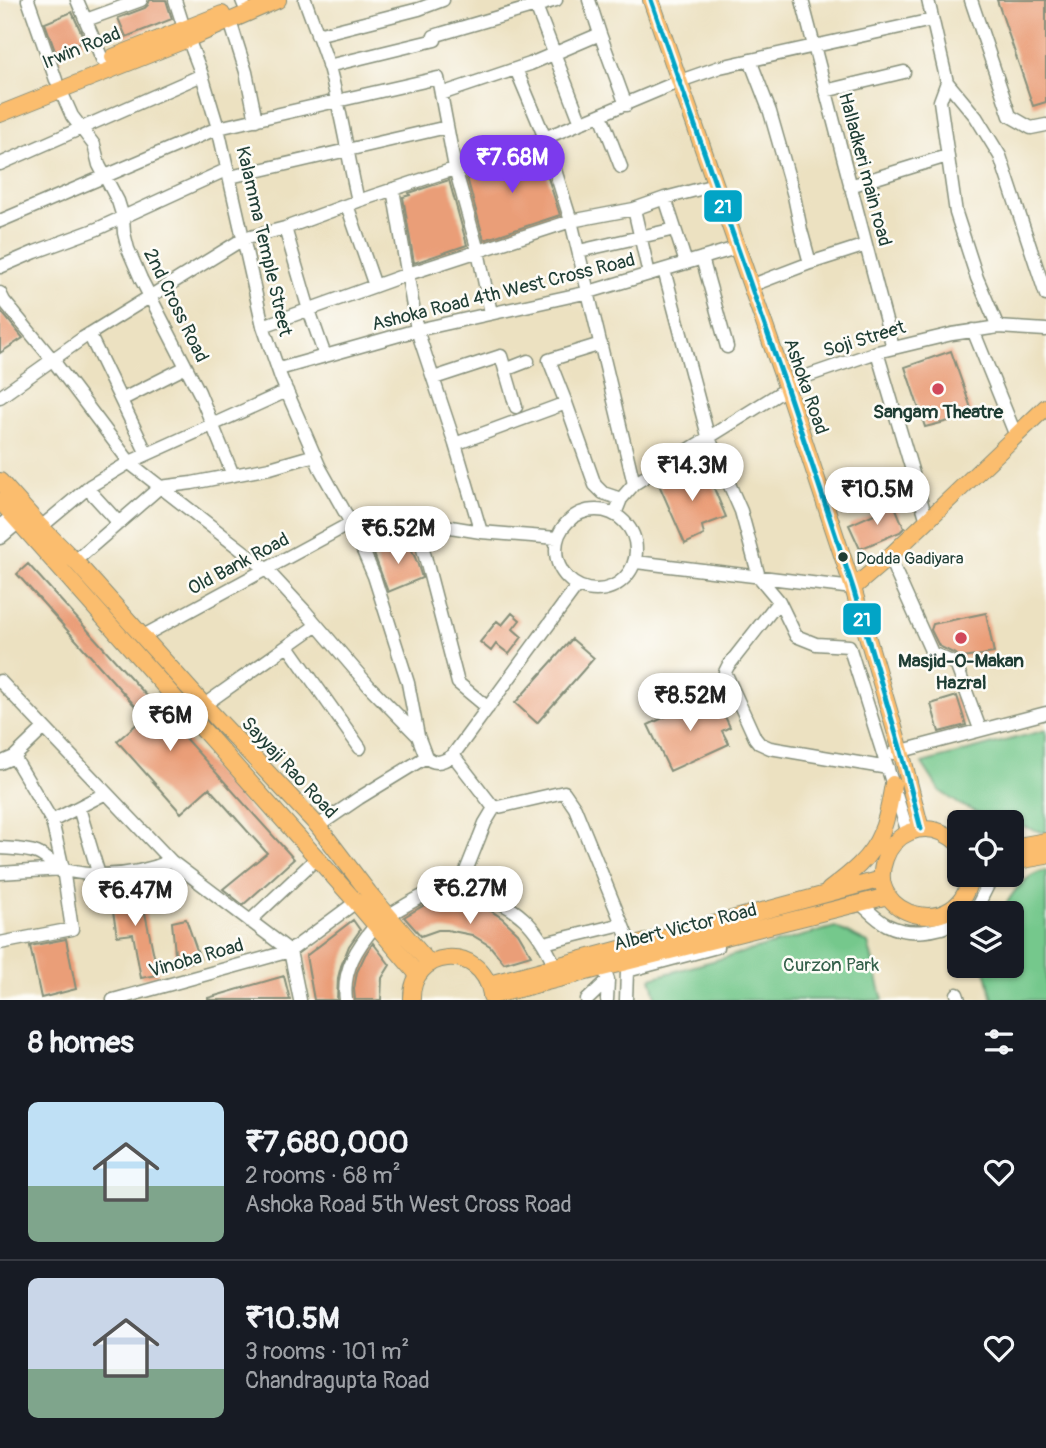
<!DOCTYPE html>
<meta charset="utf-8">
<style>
body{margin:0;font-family:Pangolin,sans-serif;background:#20242c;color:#f1f3f6;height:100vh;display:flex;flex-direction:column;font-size:26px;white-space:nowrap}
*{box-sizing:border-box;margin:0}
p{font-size:23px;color:#9ea1a6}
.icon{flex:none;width:38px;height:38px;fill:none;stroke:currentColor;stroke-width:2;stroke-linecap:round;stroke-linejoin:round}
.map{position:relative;height:1000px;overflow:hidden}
.sheet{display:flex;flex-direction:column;background:#171b24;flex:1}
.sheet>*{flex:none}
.buttons{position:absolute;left:947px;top:810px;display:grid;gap:14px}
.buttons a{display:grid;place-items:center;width:77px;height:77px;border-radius:10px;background:#171b24;box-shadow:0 2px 5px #0004;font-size:35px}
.price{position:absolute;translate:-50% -60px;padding:0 16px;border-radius:24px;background:#fff;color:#222;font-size:23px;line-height:46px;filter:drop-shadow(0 2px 4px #0008)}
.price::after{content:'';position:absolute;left:50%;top:42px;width:21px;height:16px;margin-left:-10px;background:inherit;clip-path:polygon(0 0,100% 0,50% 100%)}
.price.selected{background:#7c3aed;color:#fff}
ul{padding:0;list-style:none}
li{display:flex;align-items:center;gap:21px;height:175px;padding:0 28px}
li+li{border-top:2px solid #363941}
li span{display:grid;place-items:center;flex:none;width:196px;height:140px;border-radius:10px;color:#555}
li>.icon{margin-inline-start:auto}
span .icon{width:84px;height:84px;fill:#fffc;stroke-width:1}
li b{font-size:30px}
h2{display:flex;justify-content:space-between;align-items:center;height:84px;padding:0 28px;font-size:30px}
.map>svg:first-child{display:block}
.green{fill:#75c88c;stroke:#4a8260;stroke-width:2}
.building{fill:#ea9e78}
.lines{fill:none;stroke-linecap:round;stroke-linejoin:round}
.minor-casing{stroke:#868f7a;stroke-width:15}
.major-casing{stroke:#868f7a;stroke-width:18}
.minor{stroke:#fff;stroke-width:12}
.major{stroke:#fbbd6e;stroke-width:16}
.bus-1-casing{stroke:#fdfcf7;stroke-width:10}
.bus-1{stroke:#02a4c6;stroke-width:5}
.poi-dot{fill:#d1495b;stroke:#fdfcf7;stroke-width:2.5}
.bus-dot{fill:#1f3d34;stroke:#fdfcf7;stroke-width:2.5}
.labels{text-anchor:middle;stroke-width:5;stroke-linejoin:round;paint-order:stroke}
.bus-label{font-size:17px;fill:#1f3d34;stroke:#fdfcf7;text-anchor:start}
.street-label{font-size:19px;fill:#1f3d34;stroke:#fdfcf7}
.poi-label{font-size:19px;font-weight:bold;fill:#1f3d34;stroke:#fdfcf7}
.park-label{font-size:19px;fill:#34604a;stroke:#fdfcf7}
.line-badge{stroke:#fdfcf7;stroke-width:2.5}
.badge-label{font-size:19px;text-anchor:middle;font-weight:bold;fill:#fff}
</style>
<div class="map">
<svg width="1046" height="1000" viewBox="0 0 1046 1000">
<rect width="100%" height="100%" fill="#fdfcf7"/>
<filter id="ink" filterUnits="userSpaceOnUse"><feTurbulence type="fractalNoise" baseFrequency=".0143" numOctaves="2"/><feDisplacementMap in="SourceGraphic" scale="14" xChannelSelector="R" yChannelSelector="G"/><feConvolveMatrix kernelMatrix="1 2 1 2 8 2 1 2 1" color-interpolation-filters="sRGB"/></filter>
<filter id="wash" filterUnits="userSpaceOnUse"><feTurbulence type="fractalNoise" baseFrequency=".00686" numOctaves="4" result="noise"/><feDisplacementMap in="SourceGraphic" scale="28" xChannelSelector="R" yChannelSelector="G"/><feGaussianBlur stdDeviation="1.57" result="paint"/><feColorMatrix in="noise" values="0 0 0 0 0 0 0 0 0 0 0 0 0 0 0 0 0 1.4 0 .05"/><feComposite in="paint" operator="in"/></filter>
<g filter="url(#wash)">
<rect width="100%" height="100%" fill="#ece1c1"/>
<path class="green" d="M1046,730v103l-62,-17 -25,-12 -19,-13 -18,-28z
M1046,870v130h-53l-9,-34h28v-52l-11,-1c10,-18 22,-38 45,-43z
M835,927l33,16 15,57h-226l-6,-22z"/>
<g id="blocks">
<path class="building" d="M150,0h16l6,19 -46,18 -8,-19 27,-10 3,-3z
M997,0h49v102l-13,4z
M72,12l13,29 -27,12 3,8 -2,1 -14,-39z
M538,150h1l21,65 -76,25 -18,-66z
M449,180l18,65 -53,18 -11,-66 7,-2 -1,-2z
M0,310l23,28 -23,15z
M951,351l21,60 -19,9 -28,7 -20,-60z
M706,469l20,48 -24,9 2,9 -19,9 -28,-64 20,-9 5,8z
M894,504l10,24 -4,4 -40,17 -11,-24 32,-14 -1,-1z
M407,539l10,23 5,16 -34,14 -14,-38z
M28,564l266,295 -51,46 -20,-16 44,-36 -58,-65 -28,25 -64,-72 28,-24 -128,-143z
M512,613l8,7 -7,9 9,8 -13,17 -13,-10 -5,7 -11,-9 17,-21 5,4z
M986,613l8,40 -31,5 -24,-12 -8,-16 2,-6z
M572,639l22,19 -57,65 -22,-20z
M957,696l9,29 -27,7 -8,-28z
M706,697l6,13 8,-4 10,21 -8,4 7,13 -59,27 -22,-46z
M140,889l18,86 -17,3 -8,-44 -16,2 -7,-43z
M446,901l14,1 17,4 14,5 11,7 16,15 13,22 -27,8 -14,-17 -18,-11 -25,-5h-9l-17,6 -17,-19 24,-14z
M186,919l14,40 -19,7 -6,-13 -3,-31z
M353,920l7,10 -11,16 -8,20 -3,12 -1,22h-23l-8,-44z
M66,939l10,50 -35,9 -11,-52z
M373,943l17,22 -8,13 -1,22h-26l-1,-11 3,-17 8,-17z
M284,976l6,24h-82v-2z"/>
</g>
</g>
<g filter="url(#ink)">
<use href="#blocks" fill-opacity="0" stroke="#868f7a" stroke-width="2"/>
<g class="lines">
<defs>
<path id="minor" d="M28,0l28,80
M77,0l26,61
M175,0l9,28 18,47 16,53 45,198 18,52 39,90 31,55 23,53 34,107 10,53 8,21
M242,0l2,5
M305,0c8,23 17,45 24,67 12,44 19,90 29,134
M589,0l11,34
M802,0l91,348
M928,0l19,82 29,35 24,39 46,139
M971,0l39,116 21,12 15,-3
M536,6l45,117
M86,20l55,-20
M230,21l16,51 10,48
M317,35l102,-26 24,-9
M750,60l20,52 24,84 7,34 9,33
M328,66l107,-26 -1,-4 6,-2 116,-34
M516,69l29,69 26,83 63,263
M947,82l-7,19 16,112 21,65 21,49
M60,89l12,27 22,29 5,20 19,36 5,16 1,16 4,16 13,30 58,113 34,83
M825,91l79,-19
M441,94l89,-30 70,-30 26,71
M601,115l20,52
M0,164l202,-89
M230,177l217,-50
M850,186l97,-30
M393,189l24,141 38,114 26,88
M665,198l21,65
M347,205l28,81
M634,209l15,65
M0,221l218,-93 220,-50 17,90 23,83 13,62
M285,228l24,82 16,46
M579,251l96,-22
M702,258l25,89
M0,267l35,-15 62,-23 131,-60
M664,270l44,166 33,75 18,66 20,24 17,35 20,8 33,2 59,187
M750,286l60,-23 56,-18
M0,293l4,8 48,58 79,105 135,105 38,41 65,76 48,49
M263,326l145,-52 163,-53 63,-12 31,-11 50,-13
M973,330l43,106
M89,334l58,120
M601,344l-52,16 17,43 29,82 8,8 18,6
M877,352l50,169
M279,369l138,-39 172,-38 147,-44
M505,370l23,-9
M434,378l67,-22 15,51
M0,397l83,-59 160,-99 42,-11 73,-27 177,-59 145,-61 40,-14 212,-47
M121,400l65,-33
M455,444l111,-41
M87,488l32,35
M556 550a40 40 0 1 1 80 0a40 40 0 1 1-80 0Z
M615,514l6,-15 13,-15 173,-108 70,-24 75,-18 46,-7 48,3
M416,522l42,161 30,25
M0,526l13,-11
M41,527l49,-41 40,-24 157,-71
M0,538l19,-16
M889,557l43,96 24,11 24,65
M75,561l85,-74 32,-4 78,-15 45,-13
M636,562l217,26
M779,601l-51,65 -3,6 30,66 4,5 11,5 118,20
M143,636l208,-113 57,-3 73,12 76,6
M288,646l72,102
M0,681l171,180 119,90
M204,705l113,-80
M894,753l152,-40
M453,755l41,53 -9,15 -21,53
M14,757l38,64 54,-28
M426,757c9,9 19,4 27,-2l124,-169
M0,763l14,-6 30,-29
M79,808l20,67
M494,808l70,-16 11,16 56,138
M318,826l41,-28 67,-41
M0,848c12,1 27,1 37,5 10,4 18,14 28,17 37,9 72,5 106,-9
M0,873l62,-4
M855,906l5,-3c8,7 17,17 27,22 22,11 51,7 72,-4
M968,914l9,-7 16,-32
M389,915c11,-6 37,-23 48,-25 12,-1 26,1 37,4 44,10 63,33 81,72
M250,921l67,-63
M0,943l72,-14 -9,-60 -11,-48
M544,943l78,-19
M290,951l10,49
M604,969l4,11 -1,20
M957,994l2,6
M113,1000l177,-49 66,-49
M346,1000c-4,-30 11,-53 30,-75
M587,1000l21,-20
M626,1000l1,-29 90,-24"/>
<path id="major" d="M651,0l136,389 66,199 48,163 20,78
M113,57l109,-43
M0,114l188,-75 90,-39
M0,481l41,46 34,34 129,144 114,121 51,67 61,71
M0,501l356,401 62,73
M853,588l36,-31 157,-150
M959,844c-14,-13 -31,-19 -49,-12 -12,5 -21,15 -25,27 -22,59 78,84 85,16
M1012,847l34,-6
M1012,862l34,-6
M829,890c21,-16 42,-32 52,-57 7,-15 9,-33 12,-49
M489,984l393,-105
M491,996l397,-100
M412,1000c-2,-51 69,-59 79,-6"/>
</defs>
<use href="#minor" class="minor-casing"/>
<use href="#major" class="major-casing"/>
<use href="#minor" class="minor"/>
<use href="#major" class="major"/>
<defs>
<path id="bus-1" d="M651,0l136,389 66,199 48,163 20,78"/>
</defs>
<use href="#bus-1" class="bus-1-casing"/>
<use href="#bus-1" class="bus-1"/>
</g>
</g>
<g class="poi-dot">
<circle cx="938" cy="389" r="7"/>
<circle cx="961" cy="638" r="7"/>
</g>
<circle class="bus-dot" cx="843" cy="557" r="6"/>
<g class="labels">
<g class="bus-label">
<text x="856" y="564">Dodda Gadiyara</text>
</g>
<g class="street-label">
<text transform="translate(81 47) rotate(-22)" y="7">Irwin Road</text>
<text transform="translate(866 169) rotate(75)" y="7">Halladkeri main road</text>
<text transform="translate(265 241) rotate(77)" y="7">Kalamma Temple Street</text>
<text transform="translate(503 291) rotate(-14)" y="7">Ashoka Road 4th West Cross Road</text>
<text transform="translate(177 305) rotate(64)" y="7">2nd Cross Road</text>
<text transform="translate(864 338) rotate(-17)" y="7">Soji Street</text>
<text transform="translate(807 386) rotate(71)" y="7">Ashoka Road</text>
<text transform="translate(238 563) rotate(-28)" y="7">Old Bank Road</text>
<text transform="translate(290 767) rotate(47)" y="7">Sayyaji Rao Road</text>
<text transform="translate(685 926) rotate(-14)" y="7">Albert Victor Road</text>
<text transform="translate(196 957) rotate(-16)" y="7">Vinoba Road</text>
</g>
<g class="poi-label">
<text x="938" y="418">Sangam Theatre</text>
<text x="961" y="667">Masjid-O-Makan<tspan x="961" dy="22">Hazral</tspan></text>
</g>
<g class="park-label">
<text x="831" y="971">Curzon Park</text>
</g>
</g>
<g class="line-badge">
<rect x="703" y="189" width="40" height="34" rx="7" fill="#02a4c6"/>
<rect x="842" y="602" width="40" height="34" rx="7" fill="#02a4c6"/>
</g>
<g class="badge-label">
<text x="723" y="213">21</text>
<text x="862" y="626">21</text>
</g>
</svg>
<div class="buttons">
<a><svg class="icon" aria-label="locate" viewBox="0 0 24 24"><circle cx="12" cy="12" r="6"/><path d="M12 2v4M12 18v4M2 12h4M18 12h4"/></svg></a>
<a><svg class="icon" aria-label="layers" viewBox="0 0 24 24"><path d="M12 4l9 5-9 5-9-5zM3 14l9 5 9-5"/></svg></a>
</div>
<b class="price selected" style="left:512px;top:195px">₹7.68M</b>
<b class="price" style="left:692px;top:503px">₹14.3M</b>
<b class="price" style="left:877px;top:527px">₹10.5M</b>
<b class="price" style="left:398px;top:566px">₹6.52M</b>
<b class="price" style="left:690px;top:733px">₹8.52M</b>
<b class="price" style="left:170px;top:753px">₹6M</b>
<b class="price" style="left:470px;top:926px">₹6.27M</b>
<b class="price" style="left:135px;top:928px">₹6.47M</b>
</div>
<section class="sheet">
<h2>8 homes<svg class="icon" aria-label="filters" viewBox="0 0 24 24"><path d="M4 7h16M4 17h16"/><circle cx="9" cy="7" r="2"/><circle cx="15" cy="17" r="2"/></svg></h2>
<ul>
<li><span style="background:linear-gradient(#bfe0f5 60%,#7fa58c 0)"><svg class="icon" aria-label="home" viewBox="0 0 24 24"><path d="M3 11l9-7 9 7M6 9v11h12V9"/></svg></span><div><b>₹7,680,000</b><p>2 rooms · 68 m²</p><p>Ashoka Road 5th West Cross Road</p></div><svg class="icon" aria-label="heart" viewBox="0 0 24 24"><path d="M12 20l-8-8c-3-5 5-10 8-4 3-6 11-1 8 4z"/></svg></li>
<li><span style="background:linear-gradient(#c9d6e8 65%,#7fa58c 0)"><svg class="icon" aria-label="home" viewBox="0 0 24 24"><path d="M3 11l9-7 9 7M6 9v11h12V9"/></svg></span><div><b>₹10.5M</b><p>3 rooms · 101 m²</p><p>Chandragupta Road</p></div><svg class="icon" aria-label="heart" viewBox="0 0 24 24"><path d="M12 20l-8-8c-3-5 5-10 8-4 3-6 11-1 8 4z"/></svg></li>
</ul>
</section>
